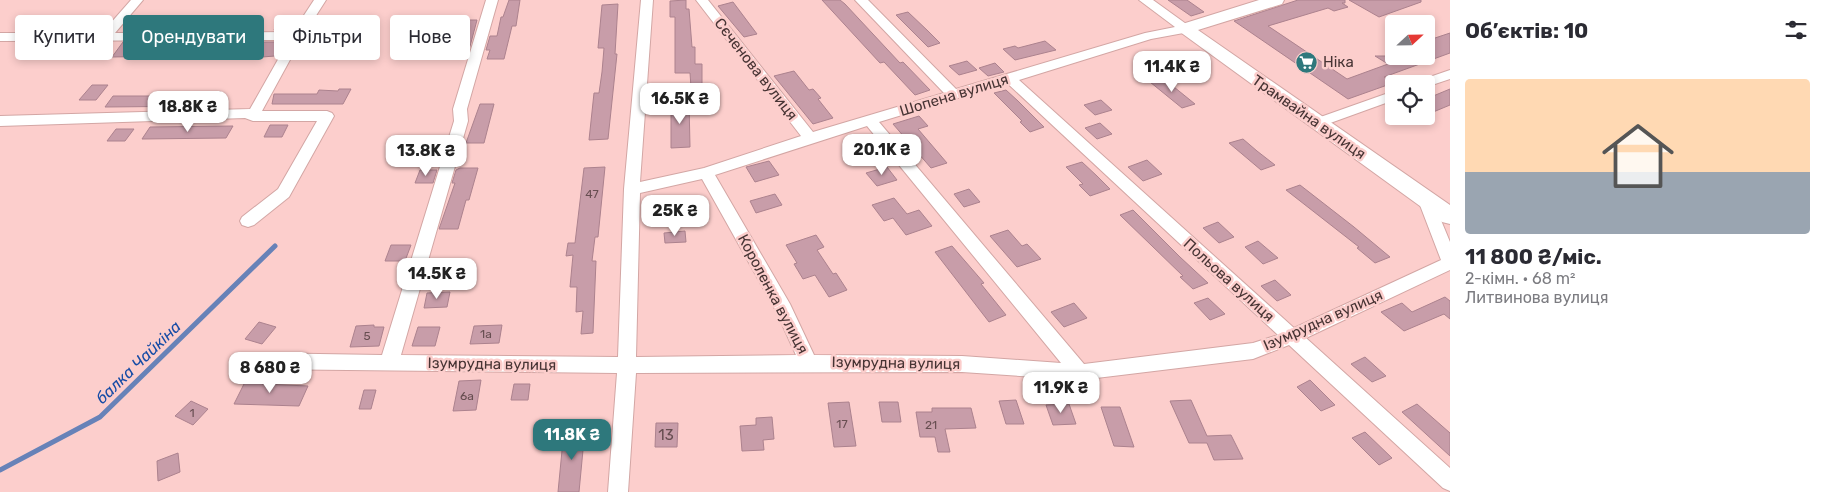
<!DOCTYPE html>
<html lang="uk">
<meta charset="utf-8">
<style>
body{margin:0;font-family:Rubik,sans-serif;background:#f7f7f7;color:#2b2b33;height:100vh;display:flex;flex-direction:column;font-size:19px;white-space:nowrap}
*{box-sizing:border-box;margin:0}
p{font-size:16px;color:#7c7c81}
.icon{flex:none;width:28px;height:28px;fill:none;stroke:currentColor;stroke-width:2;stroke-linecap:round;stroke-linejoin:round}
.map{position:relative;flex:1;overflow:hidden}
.panel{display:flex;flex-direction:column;background:#fff;width:375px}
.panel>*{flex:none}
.banner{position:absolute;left:15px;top:15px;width:475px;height:45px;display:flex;gap:10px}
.needle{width:32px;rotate:68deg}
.controls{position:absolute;left:1385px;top:15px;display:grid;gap:10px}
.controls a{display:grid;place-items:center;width:50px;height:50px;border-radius:5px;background:#fff;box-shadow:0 2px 8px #0003;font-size:25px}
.price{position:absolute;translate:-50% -42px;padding:0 11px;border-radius:10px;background:#fff;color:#222;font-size:16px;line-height:32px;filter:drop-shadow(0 1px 2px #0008)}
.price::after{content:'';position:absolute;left:50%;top:30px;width:15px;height:11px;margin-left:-8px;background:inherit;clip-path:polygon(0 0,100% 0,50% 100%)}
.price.active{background:#2e787c;color:#fff}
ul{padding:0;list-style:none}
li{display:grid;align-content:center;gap:10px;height:265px;padding:0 15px}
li+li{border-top:1px solid #e1e1e2}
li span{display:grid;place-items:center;height:155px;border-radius:5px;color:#555}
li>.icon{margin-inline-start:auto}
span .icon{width:90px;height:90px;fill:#fffc;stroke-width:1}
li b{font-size:21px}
h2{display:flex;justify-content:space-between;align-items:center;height:60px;padding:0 15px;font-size:21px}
.tag{padding:0 18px;border-radius:5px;background:#fff;box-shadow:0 2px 8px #0003;font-size:18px;line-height:45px}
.tag.active{background:#2e787c;color:#fff}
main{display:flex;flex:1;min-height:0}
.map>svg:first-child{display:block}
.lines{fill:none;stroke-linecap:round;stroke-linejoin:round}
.stream{stroke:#6782b8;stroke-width:5}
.building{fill:#c89da9;stroke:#ac828e}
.street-casing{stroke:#d3a6a4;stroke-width:2}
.secondary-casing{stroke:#d3a6a4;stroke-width:2}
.street{fill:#fff;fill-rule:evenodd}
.secondary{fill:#fff;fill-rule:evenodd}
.labels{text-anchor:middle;stroke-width:5;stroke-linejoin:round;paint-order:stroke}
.number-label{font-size:12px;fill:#674e51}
.poi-label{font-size:15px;fill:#473434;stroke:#fccecc;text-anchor:start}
.street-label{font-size:15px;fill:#473434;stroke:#fccecc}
.near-number-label{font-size:15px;fill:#674e51}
.water-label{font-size:16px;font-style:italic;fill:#174ca6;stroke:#fccecc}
</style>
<main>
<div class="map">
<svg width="1450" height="492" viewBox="0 0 1450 492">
<rect width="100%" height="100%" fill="#fccecc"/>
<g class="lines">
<path class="stream" d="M0,470l100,-53 175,-171"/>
</g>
<path class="building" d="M509,0h11l-4,26h-4l-8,33h-17l3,-9h-4l4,-14h7l4,-19h2z
M686,0v9h3l3,38h3v17h7v22l-11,1 -1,-14h-15v-56h-5v-16z
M822,0h18l5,4 55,59 3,-1 27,28 -15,5 -31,-33 -4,1z
M1168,0h19l17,12 -13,4z
M1298,0h47v3h-3l6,4 -14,4 -6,-3 -60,18 79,53 41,-15 -13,-8h51v-15l24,-8v20l-66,24 9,6 -45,16 -114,-78z
M1349,0h72v2l-42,15z
M733,2l24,32 -13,3 -26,-31z
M618,4l-3,50h2l-9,85 -19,1 5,-47h5l3,-21 2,-24h-6l4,-43z
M908,12l20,19 12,12 -12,4 -32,-32z
M327,17h14l-18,35h-16z
M281,18h12l-7,12h-12z
M141,19h48l-1,1h27l-7,10 -76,1z
M462,20h15l-8,30h-14l5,-12 -5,1z
M1045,41l11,9 -41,10 -12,-11 12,-3 3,2z
M123,42h49l-10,14 -50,1z
M267,42h12l-1,3h3l-6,11 -13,1 1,-3 -30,1 7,-12z
M211,45h13l-8,11h-13z
M967,61l10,9 -18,5 -10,-9z
M995,63l9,9 -16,4 -9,-8z
M794,71l15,19 4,-1 8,9 -3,1 15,19 -20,6 -39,-48z
M1163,78l11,9 21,17 -13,4 -32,-26z
M92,85h16l-12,15h-17z
M339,89h12l-8,15h-71l2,-10h43l2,-4 19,1z
M1450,89v16l-24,10v-16z
M1006,90l12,11 26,26 -14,5 -10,-10 2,-1 -28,-28z
M178,92h43l-9,14 -107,1 8,-11h62z
M1101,100l11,10 -17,5 -11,-10z
M671,102h18l1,45 -19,1z
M480,104h14l-10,39h-18z
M919,116l9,10 -10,3 29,34 -16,5 -38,-44z
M1100,123l12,11 -15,5 -12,-11z
M270,125h18l-6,12h-18z
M233,126l-7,12 -84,1 8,-12z
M116,129h18l-9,12h-18z
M1243,139l14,12 18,14 -14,5 -32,-27z
M1147,160l15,14 -19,7 -15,-14z
M769,161l10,14 -24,7 -9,-15z
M1082,162l15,14 13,13 -20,7 -11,-11 4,-1 -17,-17z
M605,167l-7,70h-3l-3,24h4l-3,72 -12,1 2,-23 -7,1 1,-25h-7l3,-32 -7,1 2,-13h7l9,-75z
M887,167l10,13 -20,6 -11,-13z
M460,168h18l-9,32h-3l-8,29h-19l16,-46h-3l4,-13z
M420,170h17l-4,13h-18z
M1300,185l54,42 36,30 -15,6 -18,-15 2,-1 -73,-57z
M969,189l11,13 -16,5 -10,-13z
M775,194l7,11 -26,8 -6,-12z
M894,198l13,16 12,-4 13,16 -26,9 -13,-17 -9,3 -12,-16z
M1133,210l47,47 28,26 -15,6 -13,-12 3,-1 -63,-61z
M1218,222l16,15 -15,6 -16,-15z
M1008,230l14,16 5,-2 14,15 -24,8 -27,-31z
M685,231l1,11 -21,1 -1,-10z
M816,235l8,12 -7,3 16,24 3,-1 11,17 -18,7 -14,-22 -12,4 -9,-15 3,-1 -11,-18z
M1258,241l20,17 -15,6 -18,-17z
M391,245h20l-6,16h-20z
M952,246l32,37 -3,1 25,31 -17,7 -54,-70z
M1275,280l16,15 -14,6 -16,-15z
M450,292l-3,15 -23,1 3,-15z
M1445,297l5,4v18l-6,-5 -40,17 -23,-19 21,-9 10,9z
M1208,298l17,16 -15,6 -16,-17z
M1074,303l13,15 -23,9 -13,-15z
M259,322l17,5 -14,17 -17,-5z
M374,325v2h10l-5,19 -29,1 6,-21z
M502,325l-3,18 -29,1 4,-18z
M418,327h22l-5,19h-23z
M1365,357l21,19 -14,6 -21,-18z
M246,380l17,1 -1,3 46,2 -9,20 -65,-2z
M481,380l-5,30 -23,1 6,-30z
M1310,380l25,25 -14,6 -24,-24z
M514,384h16l-2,16h-17z
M364,390h12l-5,19h-12z
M1016,400l8,24h-18l-7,-23z
M1191,400l16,36 24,-1 12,24 -29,1 -7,-17h-18l-19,-42z
M191,401l17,8 -15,16 -18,-9z
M849,402l7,44 -22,1 -6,-44z
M879,402h19l3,20h-19z
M1069,404l7,20 -23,1 -7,-20z
M1417,404l33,29v23l-48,-44z
M1101,407h19l14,40 -20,-1z
M932,408h39l5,20 -31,1 5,23h-12l-3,-15h-15l-4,-25h16z
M772,417l2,22 -11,1 1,10 -22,1 -2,-25 16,-1v-7z
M656,423h22l-1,24h-22z
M585,429l-6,63h-21l6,-62z
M1365,432l27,26 -13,7 -27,-27z
M178,453l2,19 -22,9 -1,-20z"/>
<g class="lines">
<defs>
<path id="street" d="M131,0h12l-28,33 178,-1 21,-32h12l-23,36 -41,75h65l5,2 2,3 -45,81 -35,28 -6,2 -6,-2 -2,-4 2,-4 36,-28 39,-68h-64l-8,-3 -245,8v-10l250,-7 39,-69 -289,1v-8h102z
M486,0h12l-31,109 1,12 -67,234 217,2 6,-168 17,-189h12l-13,182 64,-14 97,-32 -105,-136h12l105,132 131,-39 -89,-93h13l88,89 189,-56 30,-6 -36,-27h14l36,26 2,3 -2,3 -38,7 -132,41 275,248 147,-68 -23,-60 3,-4 5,-2 5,2 19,46v28l-144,68 144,130v23l-7,-3 -154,-143 -36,14 -173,21 -118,-8 -326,1 -8,119h-20l9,-119 -362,-4 -6,-3 -3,-5 3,-5 6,-3 127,2 72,-234 -1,-12zM1007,83l271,252 -25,8 -169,21 -205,-242zM867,126l194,237 -99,-7 -148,-1 -24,-51 -75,-129zM702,179l74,132 20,44 -160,2 4,-164z
M1450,70v9l-24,8v-3h-10l2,-3z
M1394,91v9l-72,26h-10l-2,-3 2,-3z"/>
<path id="secondary" d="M1259,0h25l-2,4 -84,26 252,175v19l-8,-2 -266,-193 3,-4z"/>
</defs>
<use href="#street" class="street-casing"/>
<use href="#secondary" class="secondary-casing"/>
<use href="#street" class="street"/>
<use href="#secondary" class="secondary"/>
</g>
<defs>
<symbol id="supermarket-disc" viewBox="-11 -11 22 22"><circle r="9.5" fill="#2e787c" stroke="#fccecc"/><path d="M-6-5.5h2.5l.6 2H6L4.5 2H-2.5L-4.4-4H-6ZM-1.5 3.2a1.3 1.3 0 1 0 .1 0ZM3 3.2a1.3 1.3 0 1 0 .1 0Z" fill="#fff"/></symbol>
</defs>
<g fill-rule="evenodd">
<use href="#supermarket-disc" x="1294" y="50" width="25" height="25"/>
</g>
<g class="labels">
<g class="number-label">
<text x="592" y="198">47</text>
<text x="486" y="338">1а</text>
<text x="367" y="340">5</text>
<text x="467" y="400">6а</text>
<text x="192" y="417">1</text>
<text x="842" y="428">17</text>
<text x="931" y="429">21</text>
</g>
<g class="poi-label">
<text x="1323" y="67">Ніка</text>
</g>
<g class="street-label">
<text transform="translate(756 69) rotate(52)" y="5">Сєченова вулиця</text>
<text transform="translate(954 95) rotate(-17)" y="5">Шопена вулиця</text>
<text transform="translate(1309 117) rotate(35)" y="5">Трамвайна вулиця</text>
<text transform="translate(1229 280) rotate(42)" y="5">Польова вулиця</text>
<text transform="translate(773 294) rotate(62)" y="5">Короленка вулиця</text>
<text transform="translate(1323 320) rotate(-24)" y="5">Ізумрудна вулиця</text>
<text transform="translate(896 363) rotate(1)" y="5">Ізумрудна вулиця</text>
<text transform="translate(492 364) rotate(1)" y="5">Ізумрудна вулиця</text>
</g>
<g class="near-number-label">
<text x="666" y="440">13</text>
</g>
<g class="water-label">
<text transform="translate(138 362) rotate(-44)" y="6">балка Чайкіна</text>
</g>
</g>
</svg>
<div class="controls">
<a><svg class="needle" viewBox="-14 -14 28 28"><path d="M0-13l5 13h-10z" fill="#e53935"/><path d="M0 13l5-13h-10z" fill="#7c7c81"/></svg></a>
<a><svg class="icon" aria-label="locate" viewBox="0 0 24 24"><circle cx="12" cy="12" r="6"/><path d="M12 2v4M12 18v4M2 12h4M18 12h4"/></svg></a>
</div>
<b class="price" style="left:1172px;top:93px">11.4K ₴</b>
<b class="price" style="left:680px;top:125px">16.5K ₴</b>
<b class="price" style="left:188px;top:133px">18.8K ₴</b>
<b class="price" style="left:882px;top:176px">20.1K ₴</b>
<b class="price" style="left:426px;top:177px">13.8K ₴</b>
<b class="price" style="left:675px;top:237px">25K ₴</b>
<b class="price" style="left:437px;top:300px">14.5K ₴</b>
<b class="price" style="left:270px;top:394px">8 680 ₴</b>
<b class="price" style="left:1061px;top:414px">11.9K ₴</b>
<b class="price active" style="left:572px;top:461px">11.8K ₴</b>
<div class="banner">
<a class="tag">Купити</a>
<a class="tag active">Орендувати</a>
<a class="tag">Фільтри</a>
<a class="tag">Нове</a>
</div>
</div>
<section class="panel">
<h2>Об’єктів: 10<svg class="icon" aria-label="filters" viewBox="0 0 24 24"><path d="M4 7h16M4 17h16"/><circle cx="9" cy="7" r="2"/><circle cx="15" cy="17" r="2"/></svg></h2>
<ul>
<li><span style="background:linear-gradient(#ffd9b3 60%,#9aa5b1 0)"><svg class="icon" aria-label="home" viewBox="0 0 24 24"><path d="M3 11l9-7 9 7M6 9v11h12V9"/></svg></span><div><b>11 800 ₴/міс.</b><p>2-кімн. · 68 m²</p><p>Литвинова вулиця</p></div></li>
</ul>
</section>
</main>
